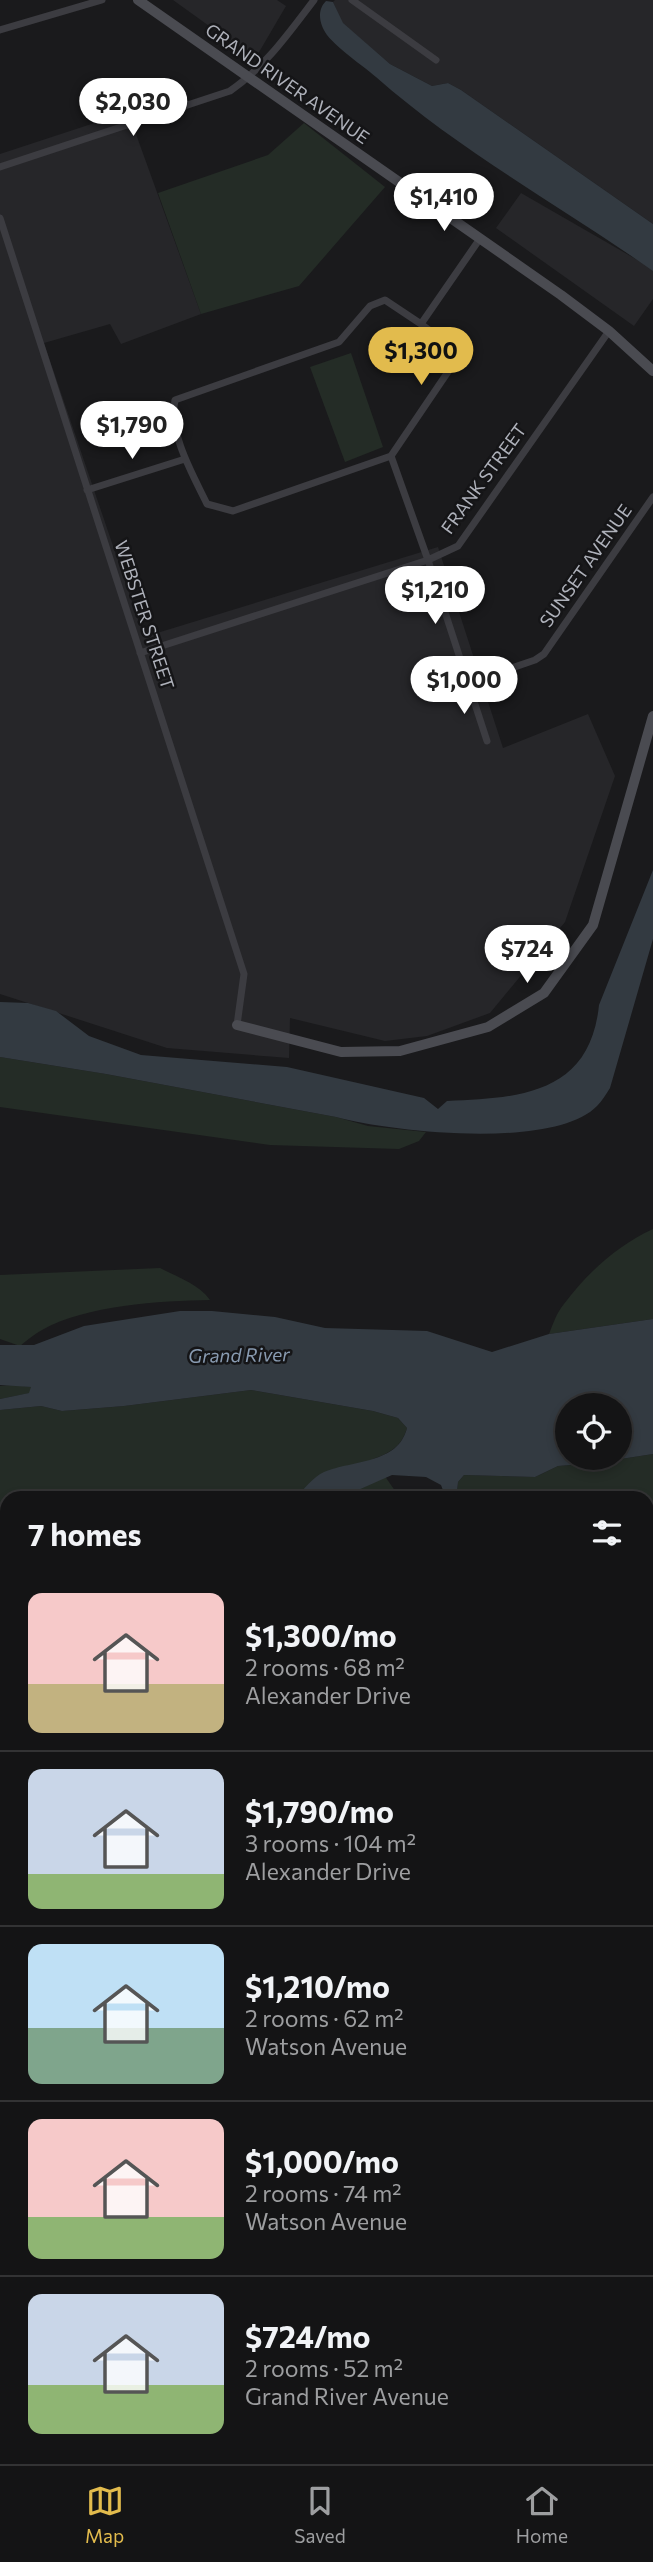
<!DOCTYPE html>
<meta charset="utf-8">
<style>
body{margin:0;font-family:Commissioner,sans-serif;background:#1d1d1e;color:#f1f3f6;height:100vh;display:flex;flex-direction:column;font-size:26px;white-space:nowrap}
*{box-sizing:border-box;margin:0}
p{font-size:23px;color:#9d9ea0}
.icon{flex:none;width:38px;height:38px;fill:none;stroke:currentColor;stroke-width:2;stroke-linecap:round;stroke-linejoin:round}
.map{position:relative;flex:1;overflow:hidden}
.panel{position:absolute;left:0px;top:1491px;width:654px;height:973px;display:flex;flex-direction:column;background:#141415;border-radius:21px 21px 0 0;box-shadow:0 4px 10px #0003,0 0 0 2px #333334}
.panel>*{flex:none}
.tools{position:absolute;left:555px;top:1393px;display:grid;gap:14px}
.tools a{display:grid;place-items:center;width:77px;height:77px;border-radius:50%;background:#141415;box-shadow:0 4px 10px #0003,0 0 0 2px #333334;font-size:35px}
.price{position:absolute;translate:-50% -60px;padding:0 16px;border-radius:24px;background:#fff;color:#222;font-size:23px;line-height:46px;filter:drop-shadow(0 2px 4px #0008)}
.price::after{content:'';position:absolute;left:50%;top:42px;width:21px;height:16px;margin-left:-10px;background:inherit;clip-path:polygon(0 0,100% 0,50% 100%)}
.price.selected{background:#e2bb4d;color:#111}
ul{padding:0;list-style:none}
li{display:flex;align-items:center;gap:21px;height:175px;padding:0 28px}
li+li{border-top:2px solid #333334}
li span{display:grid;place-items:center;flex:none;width:196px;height:140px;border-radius:14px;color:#555}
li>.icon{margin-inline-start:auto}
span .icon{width:84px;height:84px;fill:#fffc;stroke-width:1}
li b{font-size:30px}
h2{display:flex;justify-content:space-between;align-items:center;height:84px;padding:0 28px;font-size:30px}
.dock{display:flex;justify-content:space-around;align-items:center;height:98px;border-top:2px solid #333334;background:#141415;font-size:19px;color:#9d9ea0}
.dock a{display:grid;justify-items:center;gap:4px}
.dock .selected{color:#e2bb4d}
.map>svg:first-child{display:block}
.built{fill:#262629}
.green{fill:#242c26}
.water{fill:#333a41;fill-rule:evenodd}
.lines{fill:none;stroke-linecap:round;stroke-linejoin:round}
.street{stroke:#3c3c41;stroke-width:7}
.secondary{stroke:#4a4b51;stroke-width:10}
.labels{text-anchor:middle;stroke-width:5;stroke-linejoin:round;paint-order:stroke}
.street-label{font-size:18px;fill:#aeb1ba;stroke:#151517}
.water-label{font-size:19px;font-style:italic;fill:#899bb1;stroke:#151517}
</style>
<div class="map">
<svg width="653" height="2464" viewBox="0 0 653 2464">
<rect width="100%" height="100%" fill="#1a1a1c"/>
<path class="built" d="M173,0h104l9,6 -31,53z
M335,0h318v224l-192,-134 -13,-7 -16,3 -42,-22 -48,-41 -9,-21z
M128,112l73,202 -80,30 -11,-20 -66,19 100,294 294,-90 65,201 85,-34 27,62 -50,146 -75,91 -63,23 -42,5 -95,-23 -1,40 -122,-10 -167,-54v-840z
M521,193l132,76v30l-19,27 -138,-98z"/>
<path class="green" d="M304,123l81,64 -86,99 -98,28 -43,-121 110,-38z
M351,353l32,94 -38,15 -35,-95z
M0,1057l106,17 230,43 32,9 58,6 -7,9 -20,8 -129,-4 -270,-38z
M653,1229v90l-104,15c4,-10 8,-22 15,-30 23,-31 54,-59 89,-75z
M160,1268c17,9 39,16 50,32 -50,1 -124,5 -168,30 -7,4 -15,10 -22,16l-20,-7v-64z
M13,1385l19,2 -2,6 -30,6v-13z
M251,1390l122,21 25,7 9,10c-5,18 -17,25 -34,31l27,39h-393v959h641v-895h5v902h-653v-1054l41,-4 21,5 62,-5z
M653,1454v78l-5,2v-36h-184l-7,-6 1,-10 6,-7 71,2 23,-11 37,-3z"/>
<path class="water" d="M326,1l7,1 10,21 47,41 42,22 16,-3 13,7 192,134v47c-92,-65 -192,-119 -277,-194 -14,-12 -38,-28 -49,-42 -7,-10 -11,-24 -1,-34z
M653,870v69l-43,149c-4,6 -8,13 -13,18 -43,44 -205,26 -261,11l-230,-43 -106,-17v-55l28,1 28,8 33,25 52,19 146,12 137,31 14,11 9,-8c73,-3 143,-7 152,-96z
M180,1311h32l63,6 50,11 102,3 65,21 57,-18 104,-15v135l-58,9 -37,3 -23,11 -71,-2 -6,7 -1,10 7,6h-18l-5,-13 -15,-8 -34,-2 -52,23h-44c7,-8 18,-22 28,-26 29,-12 74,-8 83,-44l-9,-10 -25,-7 -122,-21 -127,16 -62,5 -21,-5 -41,4v-11l29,-6 2,-6 -31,-2v-40h34l50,-19zM620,1405v53h-53v-53z"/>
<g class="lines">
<path class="street" d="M352,0l84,60
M0,30l102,-30
M0,167l230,-76c35,-24 58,-57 84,-91
M0,218l244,756 -7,51
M385,300l36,24 35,26v10l-65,96 -158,55 -26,-7c-14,-29 -39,-72 -32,-104l164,-58 31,-36z
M421,324l58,-84
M391,456l37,104 59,181
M87,490l98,-31
M140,653l288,-93 30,-14 151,-215
M468,683l67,-23 9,-6 109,-157"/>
<path class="secondary" d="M138,0l423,295 48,36 44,40
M237,1025l104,27 59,-1 88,-24 56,-34 49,-68 60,-209"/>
</g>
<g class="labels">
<g class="street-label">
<text transform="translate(287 84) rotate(35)" y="6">GRAND RIVER AVENUE</text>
<text transform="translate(484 479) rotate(-54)" y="6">FRANK STREET</text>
<text transform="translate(586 566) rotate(-55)" y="6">SUNSET AVENUE</text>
<text transform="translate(144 615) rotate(72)" y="6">WEBSTER STREET</text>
</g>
<g class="water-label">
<text transform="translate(239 1355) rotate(-1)" y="7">Grand River</text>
</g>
</g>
</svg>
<div class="tools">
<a><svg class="icon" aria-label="locate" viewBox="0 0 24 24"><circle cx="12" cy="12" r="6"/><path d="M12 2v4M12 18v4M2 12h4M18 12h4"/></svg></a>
</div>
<b class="price" style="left:133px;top:138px">$2,030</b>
<b class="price" style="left:444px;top:233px">$1,410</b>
<b class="price selected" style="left:421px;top:387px">$1,300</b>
<b class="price" style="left:132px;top:461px">$1,790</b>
<b class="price" style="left:435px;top:626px">$1,210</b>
<b class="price" style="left:464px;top:716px">$1,000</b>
<b class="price" style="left:527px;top:985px">$724</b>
<section class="panel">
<h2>7 homes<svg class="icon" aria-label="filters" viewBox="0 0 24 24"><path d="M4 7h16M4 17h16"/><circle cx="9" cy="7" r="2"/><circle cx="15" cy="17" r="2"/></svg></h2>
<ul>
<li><span style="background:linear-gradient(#f6c9c9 65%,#c2b280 0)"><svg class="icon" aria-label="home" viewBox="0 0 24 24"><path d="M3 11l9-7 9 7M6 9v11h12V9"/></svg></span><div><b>$1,300/mo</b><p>2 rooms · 68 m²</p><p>Alexander Drive</p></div></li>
<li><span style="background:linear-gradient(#c9d6e8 75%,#8fb573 0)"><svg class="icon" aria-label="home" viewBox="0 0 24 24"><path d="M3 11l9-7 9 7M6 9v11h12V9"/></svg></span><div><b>$1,790/mo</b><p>3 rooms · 104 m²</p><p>Alexander Drive</p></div></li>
<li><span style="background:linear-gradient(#bfe0f5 60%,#7fa58c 0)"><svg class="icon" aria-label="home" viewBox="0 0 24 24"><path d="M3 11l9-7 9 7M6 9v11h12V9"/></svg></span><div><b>$1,210/mo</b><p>2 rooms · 62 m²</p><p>Watson Avenue</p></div></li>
<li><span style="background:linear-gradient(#f6c9c9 70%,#8fb573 0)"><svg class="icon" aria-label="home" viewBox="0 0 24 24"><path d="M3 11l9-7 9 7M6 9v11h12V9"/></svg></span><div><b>$1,000/mo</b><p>2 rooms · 74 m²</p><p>Watson Avenue</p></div></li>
<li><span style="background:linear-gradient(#c9d6e8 65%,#8fb573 0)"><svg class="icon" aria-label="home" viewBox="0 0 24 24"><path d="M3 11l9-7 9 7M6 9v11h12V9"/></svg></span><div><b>$724/mo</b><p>2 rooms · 52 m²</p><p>Grand River Avenue</p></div></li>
</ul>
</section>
</div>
<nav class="dock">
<a class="selected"><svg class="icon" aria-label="map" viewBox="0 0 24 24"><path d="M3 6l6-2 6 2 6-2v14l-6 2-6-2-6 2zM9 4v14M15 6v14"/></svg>Map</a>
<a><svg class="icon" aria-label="saved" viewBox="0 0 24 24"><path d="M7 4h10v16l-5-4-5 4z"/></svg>Saved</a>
<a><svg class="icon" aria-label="home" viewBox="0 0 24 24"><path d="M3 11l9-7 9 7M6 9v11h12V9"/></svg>Home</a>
</nav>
